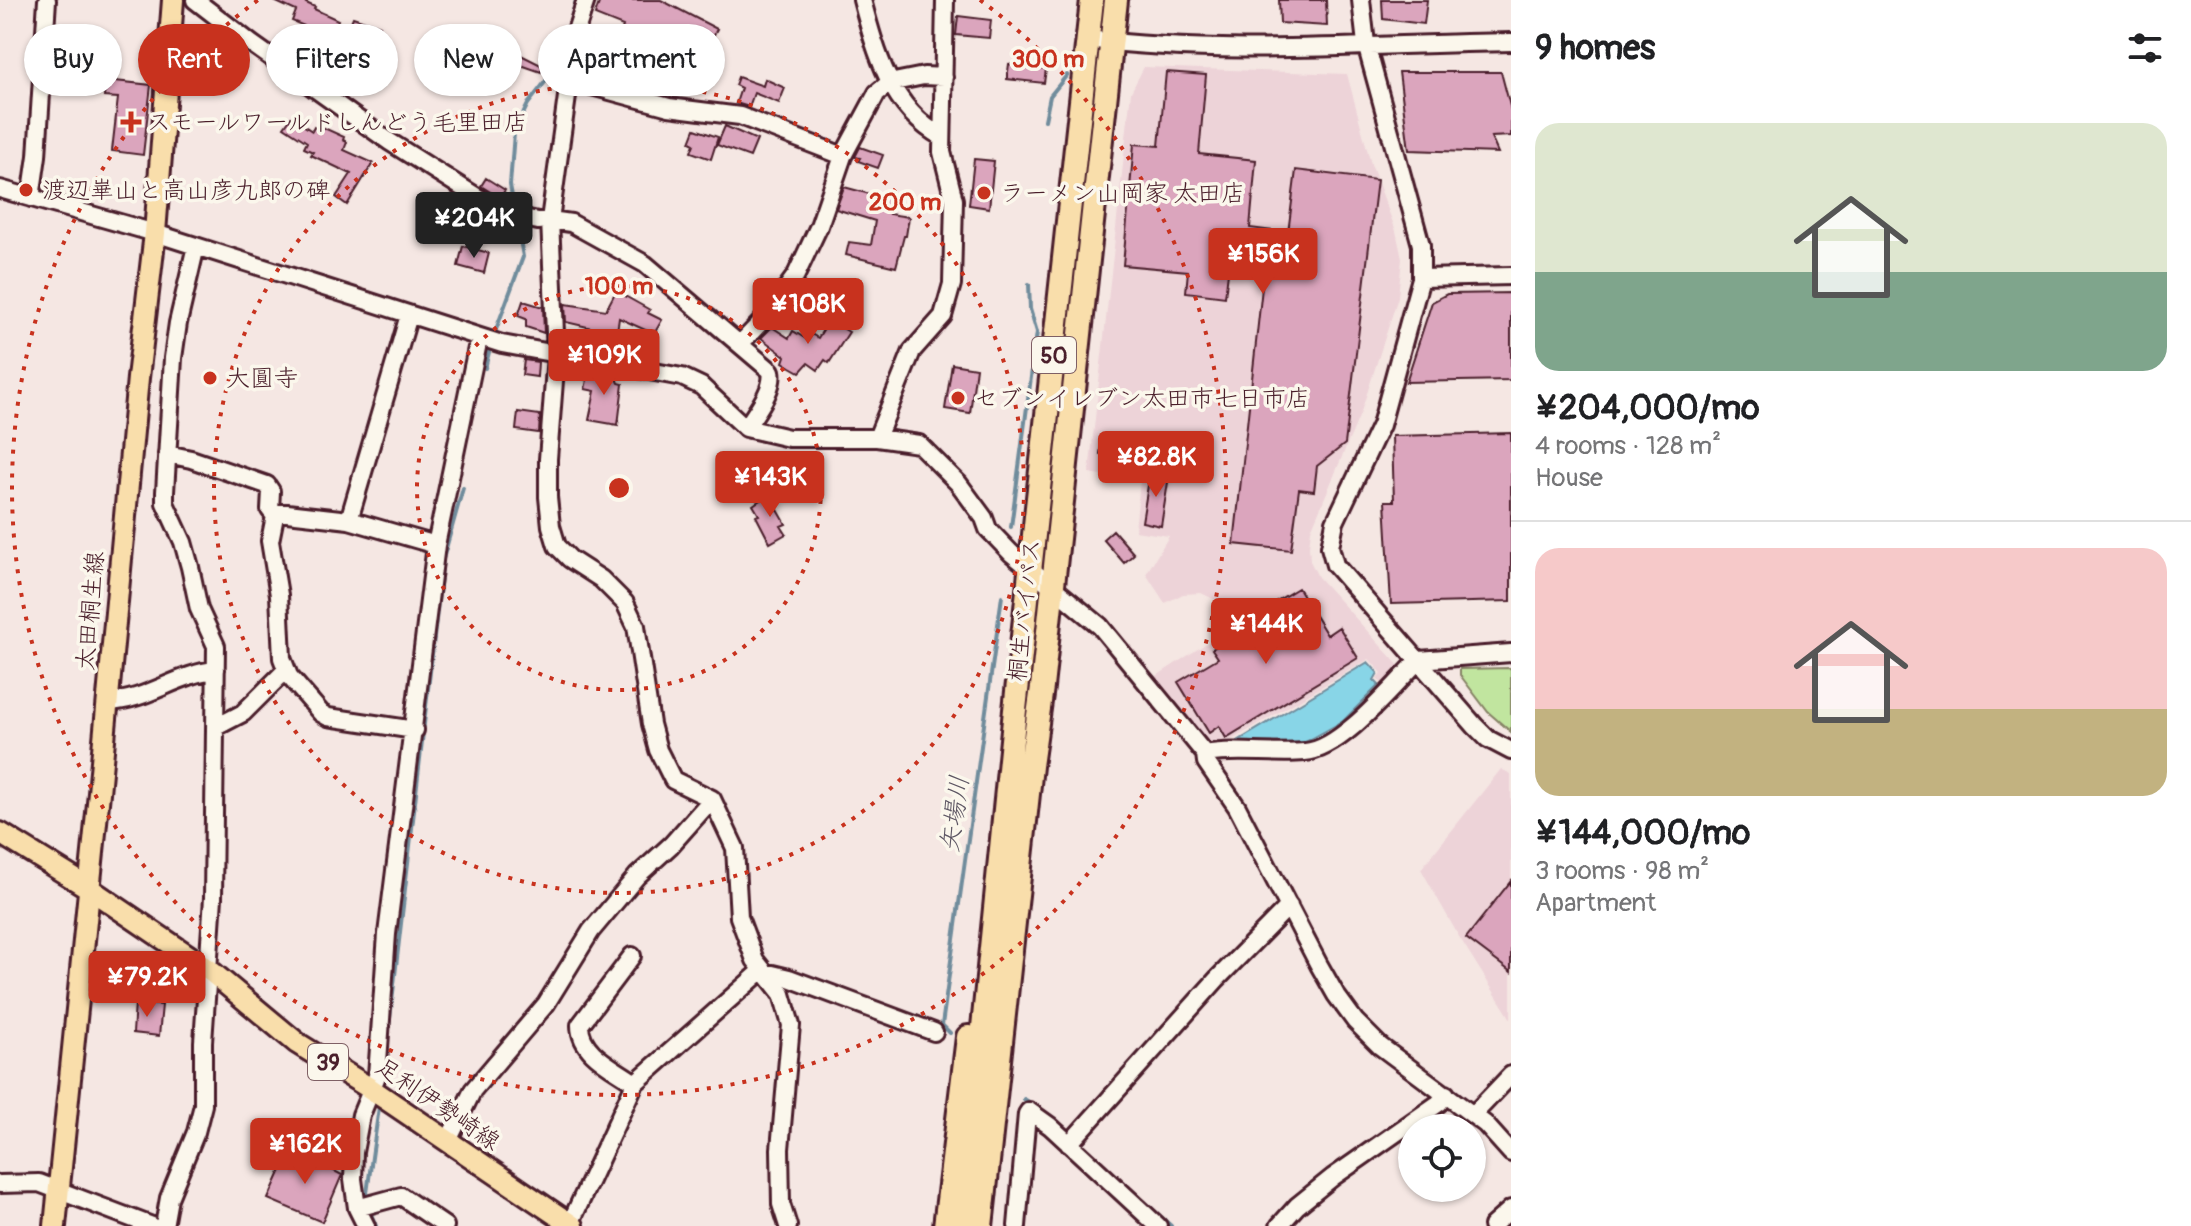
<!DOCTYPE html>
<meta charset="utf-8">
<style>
body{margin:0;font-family:Pangolin,"Klee One",sans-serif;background:#f6f6f6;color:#202124;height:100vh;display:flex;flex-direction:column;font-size:30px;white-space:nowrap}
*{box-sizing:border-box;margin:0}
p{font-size:26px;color:#757577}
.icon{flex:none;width:44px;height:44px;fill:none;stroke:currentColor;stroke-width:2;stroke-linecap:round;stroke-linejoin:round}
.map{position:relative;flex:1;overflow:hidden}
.panel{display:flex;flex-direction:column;background:#fff;width:680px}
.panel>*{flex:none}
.top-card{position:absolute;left:24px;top:24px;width:760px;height:72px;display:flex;gap:16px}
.fabs{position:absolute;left:1398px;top:1114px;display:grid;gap:16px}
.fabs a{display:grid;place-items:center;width:88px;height:88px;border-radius:50%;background:#fff;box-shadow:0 2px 6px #0004;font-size:40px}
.price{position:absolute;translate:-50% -68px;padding:0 18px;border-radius:8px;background:#c8321e;color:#fff;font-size:26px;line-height:52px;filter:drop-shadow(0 2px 4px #0008)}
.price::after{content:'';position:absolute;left:50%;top:48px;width:24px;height:18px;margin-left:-12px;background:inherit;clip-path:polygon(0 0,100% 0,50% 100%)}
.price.selected{background:#222;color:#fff}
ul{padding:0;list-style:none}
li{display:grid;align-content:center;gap:16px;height:424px;padding:0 24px}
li+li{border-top:2px solid #e0e0e0}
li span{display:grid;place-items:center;height:248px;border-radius:24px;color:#555}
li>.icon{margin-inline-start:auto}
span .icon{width:144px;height:144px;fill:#fffc;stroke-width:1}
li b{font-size:34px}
h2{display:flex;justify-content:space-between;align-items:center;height:96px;padding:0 24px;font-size:34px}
.tag{padding:0 28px;border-radius:36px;background:#fff;box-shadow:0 2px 6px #0004;font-size:28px;line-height:72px}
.tag.selected{background:#c8321e;color:#fff}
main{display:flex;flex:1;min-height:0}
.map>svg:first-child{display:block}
.built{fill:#edd3d8}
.green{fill:#c1e59f;stroke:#868265;stroke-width:2}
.water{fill:#88d5e7;stroke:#6f8c9c;stroke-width:2}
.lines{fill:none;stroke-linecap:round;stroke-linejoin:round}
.stream{stroke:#6f8c9c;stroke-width:4}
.building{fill:#dba5bd;stroke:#4a1f2b;stroke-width:2}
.minor-casing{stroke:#4a1f2b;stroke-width:22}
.major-casing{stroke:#4a1f2b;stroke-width:26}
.highway-casing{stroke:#4a1f2b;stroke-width:28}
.minor{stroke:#fbf7ec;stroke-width:16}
.major{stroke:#f9deab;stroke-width:20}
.highway{stroke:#f9deab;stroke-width:22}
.ring{fill:none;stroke:#c8321e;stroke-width:4;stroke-dasharray:4 8}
.poi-dot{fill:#c8321e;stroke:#fbf7ec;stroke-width:3}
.labels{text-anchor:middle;stroke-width:7;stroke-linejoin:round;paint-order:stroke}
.shield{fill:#fbf7ec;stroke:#7f6065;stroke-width:2}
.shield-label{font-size:22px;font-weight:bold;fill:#4a1f2b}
.poi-label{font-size:24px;fill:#4a1f2b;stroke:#fbf7ec;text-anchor:start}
.street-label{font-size:24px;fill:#4a1f2b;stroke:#fbf7ec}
.water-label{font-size:26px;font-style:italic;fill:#5d5663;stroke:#fbf7ec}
.centre{fill:#c8321e;stroke:#fbf7ec;stroke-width:4}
.ring-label{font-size:24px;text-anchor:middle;font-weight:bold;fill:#c8321e;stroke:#fbf7ec;stroke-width:7;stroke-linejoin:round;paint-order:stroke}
</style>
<main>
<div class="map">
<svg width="1511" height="1226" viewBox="0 0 1511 1226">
<rect width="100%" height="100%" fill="#f5e7e3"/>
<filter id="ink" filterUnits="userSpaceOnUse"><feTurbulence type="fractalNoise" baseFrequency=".0125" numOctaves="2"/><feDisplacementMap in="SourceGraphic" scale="16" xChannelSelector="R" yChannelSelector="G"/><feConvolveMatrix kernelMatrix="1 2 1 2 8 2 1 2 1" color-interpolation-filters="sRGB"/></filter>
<g filter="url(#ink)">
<path class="built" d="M1144,67l203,7 24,90 25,67 6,28 -4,38 -37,115 -50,118 -2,16 1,15 8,16 83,91 -17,17 -7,-6 5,-6 -13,-14 -139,82 -22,4 -56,-66 87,-57v-11l-38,-18 -18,1 -18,9 -19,-29 23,-38 -34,-5 5,-50 -51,-8 42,-381z
M1501,769l10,5v245l-53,-84 -37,-66z"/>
<path class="green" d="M1511,668v64l-23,-20 -28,-37v-6z"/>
<path class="water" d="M1368,662l10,11 -4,7 5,5 -37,37 -38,21 -68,-1z"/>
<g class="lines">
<path class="stream" d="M1045,120l5,-24 17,-21
M515,213l-5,-28 4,-52 14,-29 31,-40 17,-64
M129,234l13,4
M178,249l11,3
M317,293l82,26
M412,324l58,18
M494,335l29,-78 -6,-35
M485,368l6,-24
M1011,527l26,-195 -7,-23 -1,-25
M950,1033l-8,-8 60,-429
M388,1036l55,-477 20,-71
M1024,1099l12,7
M1094,1156l77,70
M367,1193l12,-86
M371,1214l5,12"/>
</g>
<path class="building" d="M272,0h36l-2,3 9,4 -1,2 24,11 -4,10 -4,-1 -6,12 -15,-6v-7l-17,-7 4,-10z
M600,0h61l56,29 -15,28 -47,-25 -2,7 -31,-10 1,-3 -28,-11z
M1279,0h47l1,26 -47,-3z
M1382,0h45l-3,24 -41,-5z
M958,16l33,4 -2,18 -33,-3z
M353,17l27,9 -5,16 -13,-4 1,-2 -5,-4 -10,-3z
M445,27l31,13 -4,12 -34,-9z
M501,45l42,21 -2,6 -23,-8 -4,9 -23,-9z
M637,58l12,3 -6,27 -12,-3z
M1009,64l37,5 -2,14 -37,-4z
M1166,72l40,3 -7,79 57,6 -6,68 38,5 8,-63 81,10 -32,264 -28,22 -3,25 -15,-2 -8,61 -57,-6 31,-284 -35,-4 -5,41 -39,-5 2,-21 -65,-6 11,-121 25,2z
M1399,72h102l10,38v26l-20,1 7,16 -89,-3z
M738,77l25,9 2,-7 20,9 -6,15 -25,-10 -5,14 -13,-4 5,-15 -6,-3z
M106,80l45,5 -8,70 -31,-4 6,-53 -14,-1z
M291,117l21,14 2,-4 6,3 2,-3 22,10 -1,3 4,2 -3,8 29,13 -26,42 -11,-8 15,-23 -40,-19 2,-3 -9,-4 3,-6 -23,-15z
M725,126l32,14 -7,17 -33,-12z
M695,129l23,8 -7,22 -20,-7 3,-8 -4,-2z
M860,147l23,8 -5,13 -20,-7 2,-3 -5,-1z
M974,159l20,2 -5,47 -20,-3z
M486,178l19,12 -5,8 -19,-12z
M844,187l37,10 1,-3 12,3 -5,17 20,3 -3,19h-2l-8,31 -50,-12 3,-13 22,3 4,-24 -39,-12z
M463,246l26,7 -5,20 -26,-7z
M616,291l34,19 -2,3 14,7 -8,14 -35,-16 -5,35 -26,-4 4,-21 -26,-6 -1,-18 41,6z
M1511,293v87l-105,2 26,-80 15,-8z
M523,301l20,6 1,26 -18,-6v-8l-8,-3z
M829,320l20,12 -20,31 -4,-3 -7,10 -10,-7 -8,9 -9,-5 -8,-5 2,-6 -24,-18 11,-11 17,11 4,-7 15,9 3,-6 7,4z
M524,360l14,2 -1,15 -15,-2z
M952,364l24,4 -6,45 -25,-4z
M583,370l33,6 3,7 4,1 -5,41 -29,-5 6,-29 -10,-2 2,-9 -5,-1z
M518,412l22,3 -1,18 -23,-3z
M1511,433v168l-120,3 -6,-103h9l-2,-65z
M1102,440l16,3 -2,13 -16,-2z
M1150,473l19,3 -8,50 -19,-4z
M769,494l17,30 -5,2 5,8 -16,9 -14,-27 3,-1 -6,-10z
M1113,530l21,24 -10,9 -21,-24z
M1298,588l29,47 12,-8 19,31 -132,80 -7,-12 -10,7 -31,-51 40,-24 -6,-9 39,-23 -4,-7z
M1511,881v91l-45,-34z
M135,1003l27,2 -3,31 -26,-3z
M291,1148l51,27 -20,47 -54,-23z"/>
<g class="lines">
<defs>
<path id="minor" d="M195,0l57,44 138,98 114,72 34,7 12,-1 21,3 74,41 126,107c4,18 -16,42 -25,57
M586,0l-10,31 -26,189 6,135 -8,104v38l3,29 6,20 13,13 31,20 24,24 11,23 15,98 7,26 15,30 39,19 23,49 4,69 16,43 27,34 9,31 -11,124 1,55 7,22
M862,0c14,53 29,109 80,137
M1361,0l5,44 55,201v33l-40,147 -46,97 -5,25 5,18 140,161 13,13 23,12
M1088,39c138,18 284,5 423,3
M569,80l100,27 71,9 103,40
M0,189l155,44 347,111 180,33 19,9 45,42 43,10h88l42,6 40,40 25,34 4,11 23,24 89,73 105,128 1,8 31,45 82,158 17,30 19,26 25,25 105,78 26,29
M31,198l6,-42 10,-156
M1421,278l90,-2
M740,344l25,-26 31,-43 23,-49 24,-70 34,-63 12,-10 35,-7 20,1
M877,438l35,-87 31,-35 9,-32 2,-84 -12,-48 3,-152
M167,454l24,5 76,26 4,6 -1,19 5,6
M349,520l60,-205
M108,702c38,-1 71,-29 108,-32
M216,727l27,-14 43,-43
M415,730l-87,-13 -7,-4 -32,-37 -7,-18 -3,-63 -9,-54 5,-25 3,-3h9l62,7 87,25
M1205,754c34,-6 66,1 100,-2 36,-2 88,-66 114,-92l92,-7
M632,956l-52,69c0,29 35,43 55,58
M1473,1115l38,-40
M448,1141l25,-51 73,-86 45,-73 46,-55 34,-31 41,-46
M1069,1144l148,-165 72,-73
M0,1184l39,-1 113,43
M357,1208l44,-12 44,30
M570,1224l65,-141 122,-108 7,-3 25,6 145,54
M164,1226l5,-28 27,-66 7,-27v-63l10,-144 3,-252 -17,-37 -9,-42 -7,-25 -18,-39v-11l8,-134 5,-35 18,-77
M366,1226l-9,-18 -4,-29 1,-27 7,-37 16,-39 10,-142 49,-389 43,-207
M1017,1226l10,-112 2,-3 21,15 108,100
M1279,1226l18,-20 36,-29 106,-74 7,-9
M1492,1226l19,-17"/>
<path id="major" d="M0,833l84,52 124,84 89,74 74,46 202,137
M55,1226l44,-433 39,-415 17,-145 18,-233"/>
<path id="highway" d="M945,1226l23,-189
M963,1226l52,-516 77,-710
M981,1226l50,-460 11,-79 74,-687"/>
</defs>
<use href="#minor" class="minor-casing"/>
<use href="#major" class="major-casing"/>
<use href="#highway" class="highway-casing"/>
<use href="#minor" class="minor"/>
<use href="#major" class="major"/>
<use href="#highway" class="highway"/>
</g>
</g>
<g class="ring">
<circle cx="619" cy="488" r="202"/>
<circle cx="619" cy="488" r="405"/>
<path d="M980 0A607 607 0 1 1 258 0"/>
</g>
<g class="poi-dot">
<path d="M127 110h8v8h8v8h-8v8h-8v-8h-8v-8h8z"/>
<circle cx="26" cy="190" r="8"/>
<circle cx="984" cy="193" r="8"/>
<circle cx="210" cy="378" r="8"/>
<circle cx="958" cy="398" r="8"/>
</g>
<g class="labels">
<g class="shield">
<rect x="1032" y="337" width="44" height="36" rx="6"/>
<rect x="308" y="1044" width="40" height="36" rx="6"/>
</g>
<g class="shield-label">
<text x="1054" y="363">50</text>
<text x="328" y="1070">39</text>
</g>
<g class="poi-label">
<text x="147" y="130">スモールワールドしんどう毛里田店</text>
<text x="42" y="198">渡辺崋山と高山彦九郎の碑</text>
<text x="1000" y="201">ラーメン山岡家 太田店</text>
<text x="226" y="386">大圓寺</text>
<text x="974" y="406">セブンイレブン太田市七日市店</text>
</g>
<g class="street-label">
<text transform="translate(1024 610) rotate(-84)" y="8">桐生バイパス</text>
<text transform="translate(90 611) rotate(-85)" y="8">太田桐生線</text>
<text transform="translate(438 1104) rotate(34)" y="8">足利伊勢崎線</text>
</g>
<g class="water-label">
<text transform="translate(954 814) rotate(-82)" y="9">矢場川</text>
</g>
</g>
<circle cx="619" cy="488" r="12" class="centre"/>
<g class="ring-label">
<text x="1048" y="67">300 m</text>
<text x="905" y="210">200 m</text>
<text x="619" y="294">100 m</text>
</g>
</svg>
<div class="fabs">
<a><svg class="icon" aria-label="locate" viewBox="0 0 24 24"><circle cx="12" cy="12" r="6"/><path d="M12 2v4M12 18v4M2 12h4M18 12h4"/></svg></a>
</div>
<b class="price selected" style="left:474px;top:260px">¥204K</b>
<b class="price" style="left:1263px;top:296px">¥156K</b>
<b class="price" style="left:808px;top:346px">¥108K</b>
<b class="price" style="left:604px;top:397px">¥109K</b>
<b class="price" style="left:1156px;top:499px">¥82.8K</b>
<b class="price" style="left:770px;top:519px">¥143K</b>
<b class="price" style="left:1266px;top:666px">¥144K</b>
<b class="price" style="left:147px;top:1019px">¥79.2K</b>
<b class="price" style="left:305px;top:1186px">¥162K</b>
<div class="top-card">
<a class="tag">Buy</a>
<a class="tag selected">Rent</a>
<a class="tag">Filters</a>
<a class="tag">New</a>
<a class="tag">Apartment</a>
</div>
</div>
<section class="panel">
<h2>9 homes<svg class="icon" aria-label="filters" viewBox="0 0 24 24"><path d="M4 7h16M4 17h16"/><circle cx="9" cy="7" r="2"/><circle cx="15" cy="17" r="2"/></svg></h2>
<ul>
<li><span style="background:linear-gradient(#dfe7d0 60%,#7fa58c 0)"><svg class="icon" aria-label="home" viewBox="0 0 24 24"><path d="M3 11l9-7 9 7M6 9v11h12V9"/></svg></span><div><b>¥204,000/mo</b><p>4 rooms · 128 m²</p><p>House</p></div></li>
<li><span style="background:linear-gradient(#f6c9c9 65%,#c2b280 0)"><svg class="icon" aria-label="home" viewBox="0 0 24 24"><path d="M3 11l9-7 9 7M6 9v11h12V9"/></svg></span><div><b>¥144,000/mo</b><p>3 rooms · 98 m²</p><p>Apartment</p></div></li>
</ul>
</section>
</main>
